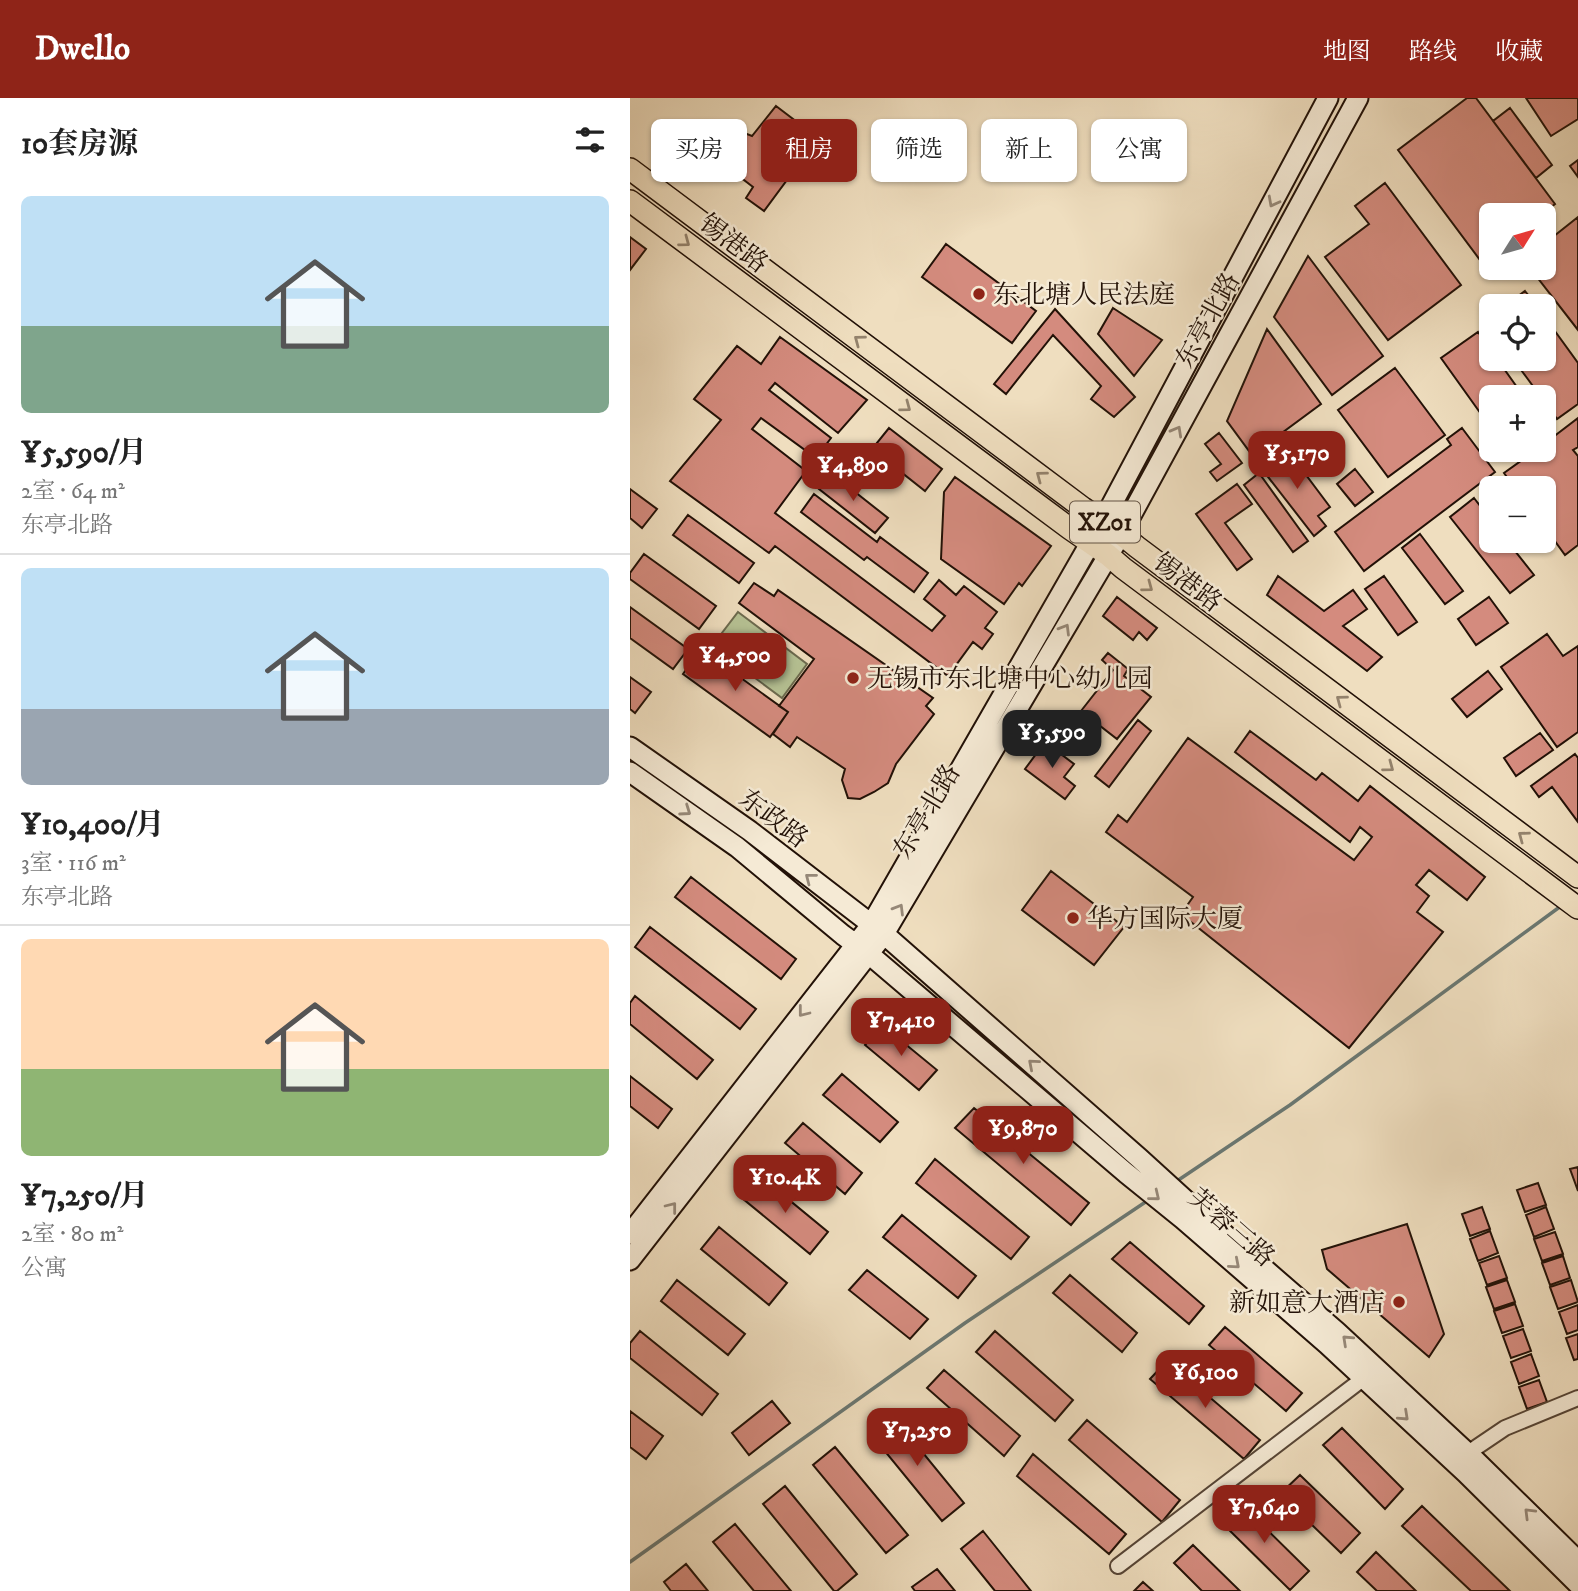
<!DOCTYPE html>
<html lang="zh">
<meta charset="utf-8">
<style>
body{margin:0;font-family:"IM FELL DW Pica","Noto Serif SC",serif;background:#f6f6f6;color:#222;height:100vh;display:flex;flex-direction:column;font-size:26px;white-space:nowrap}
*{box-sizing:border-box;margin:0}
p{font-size:23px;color:#767676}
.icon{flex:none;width:38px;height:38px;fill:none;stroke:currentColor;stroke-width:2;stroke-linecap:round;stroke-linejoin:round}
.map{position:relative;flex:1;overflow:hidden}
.drawer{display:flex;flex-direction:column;background:#fff;width:630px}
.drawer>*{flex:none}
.hud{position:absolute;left:21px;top:21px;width:665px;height:63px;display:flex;gap:14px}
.needle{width:46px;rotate:53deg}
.controls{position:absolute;left:849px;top:105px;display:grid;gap:14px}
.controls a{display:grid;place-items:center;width:77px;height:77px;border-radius:10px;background:#fff;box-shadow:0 2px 5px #0004;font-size:35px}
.price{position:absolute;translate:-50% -60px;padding:0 16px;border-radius:14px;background:#8f2418;color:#fff;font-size:23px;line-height:46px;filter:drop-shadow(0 2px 4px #0008)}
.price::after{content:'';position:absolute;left:50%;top:42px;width:21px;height:16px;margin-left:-10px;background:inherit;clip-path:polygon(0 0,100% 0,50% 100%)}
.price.selected{background:#222;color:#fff}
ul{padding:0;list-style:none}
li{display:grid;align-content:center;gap:14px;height:371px;padding:0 21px}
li+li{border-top:2px solid #e0e0e0}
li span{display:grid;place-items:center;height:217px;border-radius:10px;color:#555}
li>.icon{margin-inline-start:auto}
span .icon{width:126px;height:126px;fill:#fffc;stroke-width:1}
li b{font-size:30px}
h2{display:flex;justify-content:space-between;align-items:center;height:84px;padding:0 21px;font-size:30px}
.pill{padding:0 24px;border-radius:10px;background:#fff;box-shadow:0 2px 5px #0004;font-size:24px;line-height:63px}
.pill.selected{background:#8f2418;color:#fff}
header{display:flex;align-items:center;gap:42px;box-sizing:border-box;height:98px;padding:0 35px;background:#8f2418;color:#fff}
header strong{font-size:33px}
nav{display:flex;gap:38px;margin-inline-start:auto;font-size:24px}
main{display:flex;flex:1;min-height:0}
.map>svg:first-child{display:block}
.pitch{fill:#b6c294;stroke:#6c6a4e;stroke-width:2}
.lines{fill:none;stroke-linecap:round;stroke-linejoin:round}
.stream{stroke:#6a7771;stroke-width:3.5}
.building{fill:#d48b7e;stroke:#221107;stroke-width:2}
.minor-casing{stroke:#554435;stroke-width:18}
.secondary-casing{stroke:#221107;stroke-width:23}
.primary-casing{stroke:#221107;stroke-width:24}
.minor{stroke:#f5ead5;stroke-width:14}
.secondary{stroke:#f5ead5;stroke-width:19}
.primary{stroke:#efdebf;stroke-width:21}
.oneway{stroke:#968878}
.oneway2{stroke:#93826c}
.poi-dot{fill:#8f2418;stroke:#f5ead5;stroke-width:2.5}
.labels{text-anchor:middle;stroke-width:5;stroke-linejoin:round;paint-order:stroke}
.shield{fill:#f5ead5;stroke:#615245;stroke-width:2}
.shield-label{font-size:24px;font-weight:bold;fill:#221107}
.street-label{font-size:26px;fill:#221107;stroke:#f5ead5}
.poi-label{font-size:26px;fill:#221107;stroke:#f5ead5;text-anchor:start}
</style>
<header>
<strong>Dwello</strong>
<nav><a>地图</a><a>路线</a><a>收藏</a></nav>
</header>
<main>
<section class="drawer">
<h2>10套房源<svg class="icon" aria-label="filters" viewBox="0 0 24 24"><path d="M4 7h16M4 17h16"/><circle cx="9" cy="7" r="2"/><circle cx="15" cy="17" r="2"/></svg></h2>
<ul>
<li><span style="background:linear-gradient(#bfe0f5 60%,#7fa58c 0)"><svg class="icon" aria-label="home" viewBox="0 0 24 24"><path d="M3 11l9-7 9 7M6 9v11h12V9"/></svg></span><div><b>¥5,590/月</b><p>2室 · 64 m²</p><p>东亭北路</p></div></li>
<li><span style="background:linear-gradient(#bfe0f5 65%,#9aa5b1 0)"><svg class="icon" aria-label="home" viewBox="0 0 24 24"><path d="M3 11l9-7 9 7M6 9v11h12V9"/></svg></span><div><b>¥10,400/月</b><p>3室 · 116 m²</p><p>东亭北路</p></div></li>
<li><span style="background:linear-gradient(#ffd9b3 60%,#8fb573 0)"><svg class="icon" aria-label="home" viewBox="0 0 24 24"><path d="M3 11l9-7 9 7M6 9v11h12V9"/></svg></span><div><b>¥7,250/月</b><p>2室 · 80 m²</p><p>公寓</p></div></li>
</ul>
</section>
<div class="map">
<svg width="948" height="1493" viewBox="0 0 948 1493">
<rect width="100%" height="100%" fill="#efdebf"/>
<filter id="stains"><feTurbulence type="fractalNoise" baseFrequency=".00286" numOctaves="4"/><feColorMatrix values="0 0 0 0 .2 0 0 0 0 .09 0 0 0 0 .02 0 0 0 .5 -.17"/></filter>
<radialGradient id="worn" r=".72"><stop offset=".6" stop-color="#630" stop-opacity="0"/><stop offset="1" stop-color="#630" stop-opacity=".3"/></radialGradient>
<path class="pitch" d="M108,514l69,52 -25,34 -70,-52z"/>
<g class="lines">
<path class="stream" d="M544,1085l116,-78 271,-199
M0,1464l335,-239 182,-122"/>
</g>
<path class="building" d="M837,0h9l79,106 -14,11h-50v37l-11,8 -82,-110z
M896,0h52v21l-27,17z
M146,8l42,32 -54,73 -18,-13 7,-11 -22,-17 4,-5 -21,-17 13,-15 6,5 9,-6 10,4z
M880,10l42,57 -16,13 -43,-57z
M948,62v17l-8,-11z
M755,85l76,102 -73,55 -63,-83 44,-33 -14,-18z
M948,119v113l-48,-62h14v-24z
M0,139l16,12 -16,21z
M316,146l90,67 -24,32 -90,-66z
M678,158l75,100 -51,39 -58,-78z
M895,193l12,15h-32z
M483,210l49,32 -28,36 -36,-42z
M425,211l80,88 -21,20 -23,-18 10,-13 -48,-51 -47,59 -12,-10z
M914,218l34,47v41l-21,15 -13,-19v-3h-3l-28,-38h31z
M637,231l54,75 -69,51 -25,-34z
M848,234l13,18v9h6l27,38h-33v31l-50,-70z
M150,239l87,63 -29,33 -63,-50 -6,7 62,48 -15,20 -55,-40 -9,11 54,42 -31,42 157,118 13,-15 -21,-17 15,-19 17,15 8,-9 33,26 -12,16 8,6 -11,15 -9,-7 -25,34 -173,-130 -6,7 -99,-72 51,-61 -27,-21 43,-53 24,18z
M765,270l50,67 -57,42 -50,-67z
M948,320v29l-5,3 5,6v89l-13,10 -21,-29v-38h-29l-11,-15 32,-23h8v-6z
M259,330l53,41 -17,22 -53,-42z
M832,330l33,44 -131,99 -29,-39 116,-87 -4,-6z
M589,335l23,30 -25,18 -7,-9 11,-8 -16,-20z
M643,355l8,10 10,-8 39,52 -12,9 8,10 -12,10 -56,-72z
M725,371l18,23 -18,14 -18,-22z
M201,375l57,45 -13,15 -56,-44z
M629,375l49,68 -15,11 -49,-67z
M325,379l96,69 -29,40 -3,-3 -15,21 -63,-45 3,-67z
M607,386l15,20 -27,19 27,36 -15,11 -41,-56z
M0,391l27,20 -15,19 -12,-10z
M184,396l63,48 3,-5 48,36 -14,19 -47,-35 -3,3 -63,-48z
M844,400l17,22v21h16l27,34 -24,18 -60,-76z
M58,417l66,48 -15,20 -66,-48z
M790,436l43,57 -18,13 -43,-56z
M14,456l72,52 -17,23 -69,-50v-6z
M648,478l46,35 29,-21 14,19 -24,17 39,31 -15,14 -100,-76z
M754,478l33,46 -19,13 -33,-46z
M124,485l20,13 4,-6 155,108 -7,8 8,8 -38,50 -8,19 -14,9 -14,7 -12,-1 -6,-18 3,-11 -48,-32 -7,10 -17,-13 15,-22 -9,-6 35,-47 -75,-56z
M487,499l40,31 -10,12 -8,-8 -6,8 -30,-24z
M859,499l19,26 -32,22 -18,-26z
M0,509l58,42 -15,20 -43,-31z
M917,536l16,22 15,-10v86l-21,15 -56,-80z
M71,551l87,63 -18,25 -87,-63z
M478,555l20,16 -4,7 27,21 -34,42 -36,-28 32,-41 -11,-10z
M858,573l14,18 -35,28 -15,-18z
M0,579l21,15 -16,21 -5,-4z
M508,622l13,11 -42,56 -14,-11z
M620,633l66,49 6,-7 36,28 12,-15 115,91 -18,23 -38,-30 -13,15 13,11 -12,16 26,20 -94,116 -168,-134 12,-17 -87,-65 12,-17 9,7 61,-84 166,122 18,-23 -12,-10 -10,15 -115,-90z
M910,635l13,17 -37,26 -12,-18z
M415,644l29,22 -10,13 11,9 -10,13 -40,-30z
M945,656l3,4v64l-26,-35 -13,10 -8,-11z
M421,773l73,56 -30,38 -72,-55z
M61,779l105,82 -15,20 -106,-82z
M20,829l106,82 -16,20 -105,-82z
M5,898l78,64 -16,19 -67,-55v-21z
M252,927l55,45 -18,20 -54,-45z
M212,976l56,48 -18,20 -57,-47z
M0,978l42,33 -14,19 -28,-22z
M344,1010l115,95 -18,22 -116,-97z
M173,1025l59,50 -17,21 -60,-51z
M305,1061l94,78 -18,22 -95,-76z
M948,1069v24l-8,-22z
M130,1078l68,56 -18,22 -68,-56z
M908,1085l8,22 -21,7 -8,-22z
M852,1109l8,22 -20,7 -8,-22z
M916,1109l8,22 -20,8 -8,-22z
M272,1117l74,61 -18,22 -75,-61z
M777,1126l37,110 -15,23 -102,-88 -5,-19z
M89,1129l68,56 -18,22 -68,-56z
M860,1133l8,22 -20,8 -8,-22z
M925,1134l8,22 -21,7 -8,-22z
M500,1144l74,64 -15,18 -77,-65z
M869,1158l8,22 -20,7 -8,-22z
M933,1158l7,22 -20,7 -8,-22z
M237,1172l61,49 -18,20 -61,-49z
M440,1177l67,58 -15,19 -69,-59z
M47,1182l68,54 -17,21 -67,-54z
M877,1182l8,22 -21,7 -8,-22z
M941,1182l7,22 -20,7 -8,-22z
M885,1206l8,22 -21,7 -8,-22z
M948,1207v25l-11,4 -8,-22z
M595,1229l77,66 -16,18 -77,-66z
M893,1231l8,22 -20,7 -8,-22z
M10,1233l78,63 -16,21 -72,-57v-15z
M365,1233l78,69 -18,21 -79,-69z
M948,1236v25l-4,1 -8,-22z
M901,1256l8,22 -20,8 -8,-22z
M537,1263l93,79 -16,19 -94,-80z
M314,1272l76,66 -16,20 -77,-68z
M909,1282l8,22 -20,7 -8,-22z
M142,1303l18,22 -41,32 -17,-22z
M0,1313l33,25 -17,23 -16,-12z
M262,1317l72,88 -22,18 -72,-88z
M457,1322l93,80 -18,22 -93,-82z
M712,1330l61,61 -18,20 -62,-64z
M205,1349l73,88 -22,18 -73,-88z
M403,1356l93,80 -17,20 -92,-78z
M670,1377l60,58 -19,20 -61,-59z
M155,1388l72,88 -20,17h-3l-71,-87z
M608,1403l71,70 -19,19 -71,-70z
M792,1408l88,85h-39l-69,-65z
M105,1426l56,67h-37l-41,-49z
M353,1433l48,60h-36l-34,-42z
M563,1447l47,46h-38l-28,-28z
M746,1454l40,39h-39l-20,-19z
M56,1466l22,27h-37l-7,-9z
M307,1471l18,22h-40l-3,-4z
M513,1484l10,9h-19z"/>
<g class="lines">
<defs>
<path id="minor" d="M838,1355l37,-25 73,-30
M488,1468l246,-188"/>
<path id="secondary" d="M0,649l120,84 134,103 255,224 54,49 144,125 140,130 101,99
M0,674l107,75 106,88 26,19 257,219 57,46 144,125 139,129 112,111
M0,1136l241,-309 232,-404 225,-423
M0,1162l254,-326 237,-400 237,-436"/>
<path id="primary" d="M0,71l453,339 38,26 16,13 441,330
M0,103l439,327 39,27 15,13 455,340"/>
</defs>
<use href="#minor" class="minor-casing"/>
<use href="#secondary" class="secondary-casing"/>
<use href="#primary" class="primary-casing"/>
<use href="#minor" class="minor"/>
<use href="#secondary" class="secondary"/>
<use href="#primary" class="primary"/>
</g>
<defs><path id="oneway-chevron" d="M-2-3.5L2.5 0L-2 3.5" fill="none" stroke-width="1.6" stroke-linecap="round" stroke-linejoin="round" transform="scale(1.75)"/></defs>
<g class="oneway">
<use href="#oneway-chevron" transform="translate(643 104) rotate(118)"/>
<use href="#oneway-chevron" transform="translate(547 333) rotate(-61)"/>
<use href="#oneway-chevron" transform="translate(435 531) rotate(-59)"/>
<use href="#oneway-chevron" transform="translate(56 713) rotate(35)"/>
<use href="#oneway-chevron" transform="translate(180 780) rotate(-142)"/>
<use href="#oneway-chevron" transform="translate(269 811) rotate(-59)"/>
<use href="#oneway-chevron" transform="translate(173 914) rotate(128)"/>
<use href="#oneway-chevron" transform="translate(403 966) rotate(-139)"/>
<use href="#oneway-chevron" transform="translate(525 1098) rotate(39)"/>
<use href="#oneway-chevron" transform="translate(42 1109) rotate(-52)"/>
<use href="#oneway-chevron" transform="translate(605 1166) rotate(41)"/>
<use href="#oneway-chevron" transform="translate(717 1242) rotate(-137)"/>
<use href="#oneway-chevron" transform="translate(774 1318) rotate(43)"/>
<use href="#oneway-chevron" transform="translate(899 1415) rotate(-135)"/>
</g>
<g class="oneway2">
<use href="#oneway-chevron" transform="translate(55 144) rotate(37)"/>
<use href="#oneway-chevron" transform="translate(229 242) rotate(-143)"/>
<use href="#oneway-chevron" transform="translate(276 309) rotate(37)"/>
<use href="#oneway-chevron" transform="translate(411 378) rotate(-143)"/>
<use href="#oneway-chevron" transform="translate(518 489) rotate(37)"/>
<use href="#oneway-chevron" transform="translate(711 602) rotate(-143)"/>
<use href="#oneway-chevron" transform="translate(759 669) rotate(37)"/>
<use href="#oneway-chevron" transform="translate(893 738) rotate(-143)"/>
</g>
<g class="poi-dot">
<circle cx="349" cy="196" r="7"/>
<circle cx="223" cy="580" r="7"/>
<circle cx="443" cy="820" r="7"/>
<circle cx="769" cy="1204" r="7"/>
</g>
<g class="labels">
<rect class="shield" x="440" y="403.5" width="70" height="41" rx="5"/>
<g class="shield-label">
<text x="475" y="432">XZ01</text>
</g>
<g class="street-label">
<text transform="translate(104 145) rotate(37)" y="9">锡港路</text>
<text transform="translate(577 222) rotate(-61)" y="9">东亭北路</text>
<text transform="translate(558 484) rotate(37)" y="9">锡港路</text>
<text transform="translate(296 713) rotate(-59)" y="9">东亭北路</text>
<text transform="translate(144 720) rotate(37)" y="9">东政路</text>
<text transform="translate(602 1129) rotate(41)" y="9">芙蓉三路</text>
</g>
<g class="poi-label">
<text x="363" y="205">东北塘人民法庭</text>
<text x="237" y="589">无锡市东北塘中心幼儿园</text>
<text x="457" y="829">华方国际大厦</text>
<text x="755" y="1213" text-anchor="end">新如意大酒店</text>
</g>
</g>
<rect width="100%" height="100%" filter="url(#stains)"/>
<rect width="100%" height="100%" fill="url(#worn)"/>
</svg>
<div class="controls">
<a><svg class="needle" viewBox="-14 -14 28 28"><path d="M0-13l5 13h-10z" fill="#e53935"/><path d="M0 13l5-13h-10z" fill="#767676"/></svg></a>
<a><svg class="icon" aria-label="locate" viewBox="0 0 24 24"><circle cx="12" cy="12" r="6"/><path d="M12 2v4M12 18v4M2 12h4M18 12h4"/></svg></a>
<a>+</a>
<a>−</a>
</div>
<b class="price" style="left:667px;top:393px">¥5,170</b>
<b class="price" style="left:223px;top:405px">¥4,890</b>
<b class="price" style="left:105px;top:595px">¥4,500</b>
<b class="price selected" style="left:422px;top:672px">¥5,590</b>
<b class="price" style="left:271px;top:960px">¥7,410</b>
<b class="price" style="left:393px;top:1068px">¥9,870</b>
<b class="price" style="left:155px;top:1117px">¥10.4K</b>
<b class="price" style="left:575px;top:1312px">¥6,100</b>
<b class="price" style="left:287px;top:1370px">¥7,250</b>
<b class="price" style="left:634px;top:1447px">¥7,640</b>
<div class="hud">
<a class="pill">买房</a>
<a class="pill selected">租房</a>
<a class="pill">筛选</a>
<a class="pill">新上</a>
<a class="pill">公寓</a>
</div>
</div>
</main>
